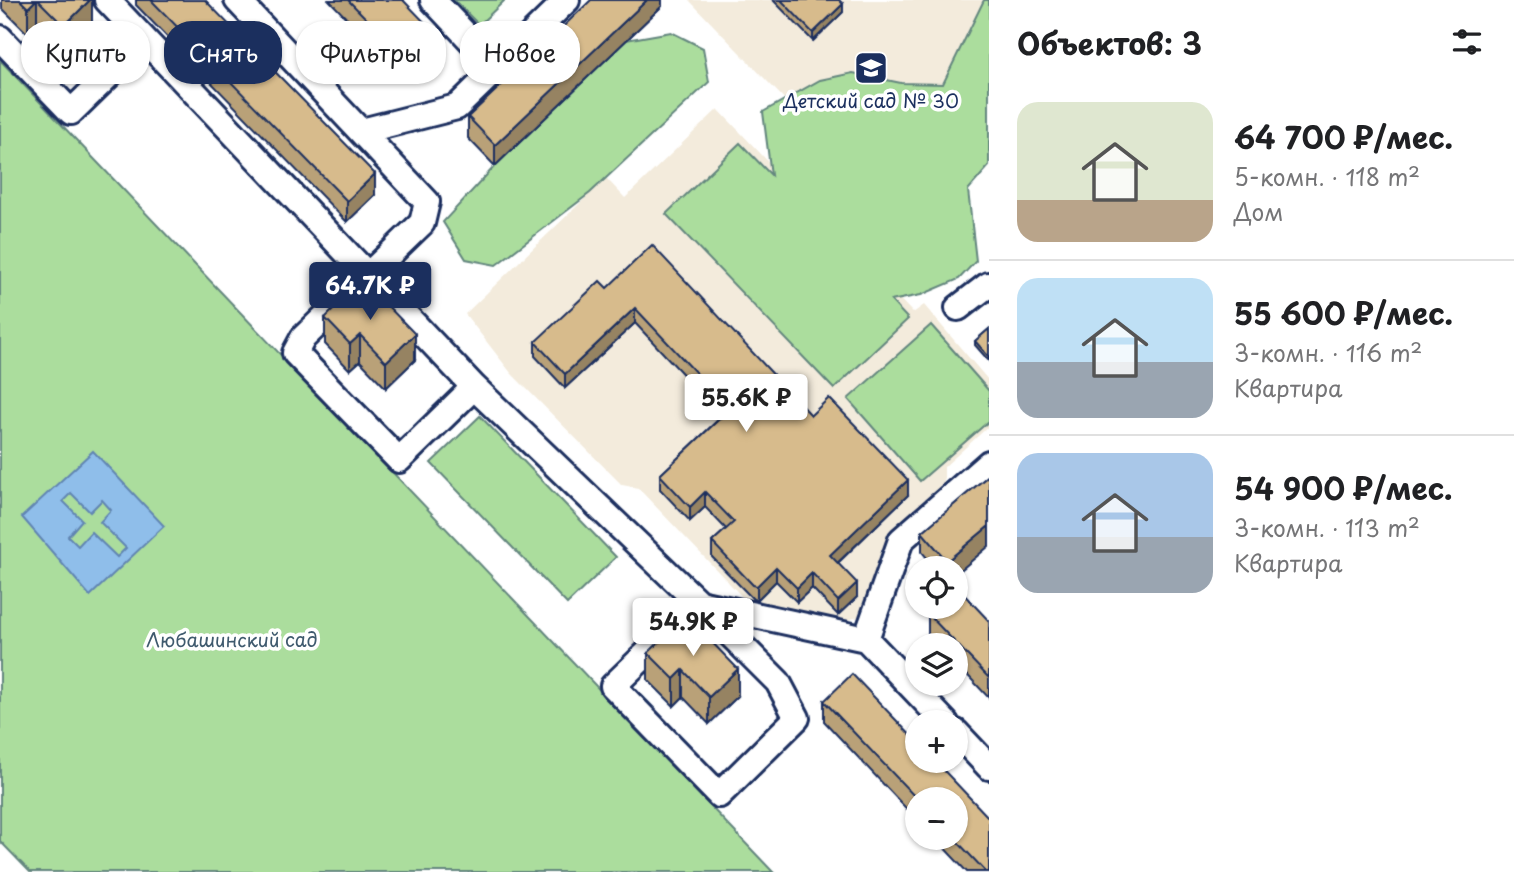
<!DOCTYPE html>
<html lang="ru">
<meta charset="utf-8">
<style>
body{margin:0;font-family:"Playpen Sans",sans-serif;background:#f6f6f6;color:#202124;height:100vh;display:flex;flex-direction:column;font-size:26px;white-space:nowrap}
*{box-sizing:border-box;margin:0}
p{font-size:23px;color:#757577}
.icon{flex:none;width:38px;height:38px;fill:none;stroke:currentColor;stroke-width:2;stroke-linecap:round;stroke-linejoin:round}
.map{position:relative;flex:1;overflow:hidden}
.sheet{display:flex;flex-direction:column;background:#fff;width:525px}
.sheet>*{flex:none}
.top-card{position:absolute;left:21px;top:21px;width:665px;height:63px;display:flex;gap:14px}
.fabs{position:absolute;left:905px;top:556px;display:grid;gap:14px}
.fabs a{display:grid;place-items:center;width:63px;height:63px;border-radius:50%;background:#fff;box-shadow:0 2px 5px #0004;font-size:35px}
.price{position:absolute;translate:-50% -60px;padding:0 16px;border-radius:7px;background:#fff;color:#222;font-size:23px;line-height:46px;filter:drop-shadow(0 2px 4px #0008)}
.price::after{content:'';position:absolute;left:50%;top:42px;width:21px;height:16px;margin-left:-10px;background:inherit;clip-path:polygon(0 0,100% 0,50% 100%)}
.price.current{background:#1b2f5e;color:#fff}
ul{padding:0;list-style:none}
li{display:flex;align-items:center;gap:21px;height:175px;padding:0 28px}
li+li{border-top:2px solid #e0e0e0}
li span{display:grid;place-items:center;flex:none;width:196px;height:140px;border-radius:21px;color:#555}
li>.icon{margin-inline-start:auto}
span .icon{width:84px;height:84px;fill:#fffc;stroke-width:1}
li b{font-size:30px}
h2{display:flex;justify-content:space-between;align-items:center;height:84px;padding:0 28px;font-size:30px}
.chip{padding:0 24px;border-radius:28px;background:#fff;box-shadow:0 2px 5px #0004;font-size:24px;line-height:63px}
.chip.current{background:#1b2f5e;color:#fff}
main{display:flex;flex:1;min-height:0}
.map>svg:first-child{display:block}
.built{fill:#f3ebdc}
.green{fill:#abdd9d;stroke:#63867e;stroke-width:2}
.water{fill:#8fbeea;stroke:#6185b2;stroke-width:2;fill-rule:evenodd}
.lines{fill:none;stroke-linecap:round;stroke-linejoin:round}
.minor-casing{stroke:#1b2f5e;stroke-width:30}
.minor{stroke:#fff;stroke-width:24}
.wall{fill:#b9a178;stroke:#1b2f5e;stroke-width:2}
.shaded-wall{fill:#968362;stroke:#1b2f5e;stroke-width:2}
.building{fill:#d7bb8c;stroke:#1b2f5e;stroke-width:2}
.labels{text-anchor:middle;stroke-width:7;stroke-linejoin:round;paint-order:stroke}
.poi-label{font-size:19px;fill:#1b2f5e;stroke:#fff}
.park-label{font-size:19px;fill:#3f5a6e;stroke:#fff}
</style>
<main>
<div class="map">
<svg width="989" height="872" viewBox="0 0 989 872">
<rect width="100%" height="100%" fill="#fff"/>
<filter id="ink" filterUnits="userSpaceOnUse"><feTurbulence type="fractalNoise" baseFrequency=".0143" numOctaves="2"/><feDisplacementMap in="SourceGraphic" scale="14" xChannelSelector="R" yChannelSelector="G"/><feConvolveMatrix kernelMatrix="1 2 1 2 8 2 1 2 1" color-interpolation-filters="sRGB"/></filter>
<g filter="url(#ink)">
<path class="built" d="M689,0h300v145l-170,-10z
M718,109l195,204 11,-8 65,76v45l-45,41v24l-74,110 -12,16 -20,6 -86,-16 -114,-119 -16,-3 -111,-112 -46,-59 141,-136 19,20z"/>
<path class="green" d="M454,0h51l-26,25z
M984,0h5v166l-21,24 8,71 -17,18 -38,16 -30,6 17,18 -74,70 -168,-175 74,-71 31,32 -8,-63 57,-32 33,-7 48,10 42,1z
M671,32l32,16 6,34 -119,111 -94,72 -30,-6 -23,-37 52,-56 131,-126z
M0,60l773,812h-743l-30,-31z
M931,325l58,66v30l-69,60 -72,-82z
M480,416l136,141 -49,47 -136,-141z"/>
<path class="water" d="M93,451l71,75 -74,70 -68,-79zM71,493l19,19 12,-12 9,10 -11,12 26,26 -9,9 -26,-25 -13,14 -10,-10 14,-16 -19,-19z"/>
<g class="lines">
<defs>
<path id="minor" d="M107,0l367,387 225,216 79,79 19,36 -78,77 -106,-109 86,-83
M237,0l190,202 -5,21 -119,115 -8,15 104,107 75,-73
M433,0l64,68
M0,38l71,74 74,-72
M362,131l95,-24 110,-107
M958,308l30,-23 1,2
M699,603l167,36 80,84
M866,639l35,-99 88,-77
M956,732l33,35"/>
</defs>
<use href="#minor" class="minor-casing"/>
<use href="#minor" class="minor"/>
</g>
<path class="wall" d="M2,0h90v24l-28,28 -27,-27 -9,9 -26,-26z
M136,0h69l170,195 -28,27 -211,-217z
M329,0h74l30,51 -28,28z
M662,0v6l-167,160 -27,-28v-21z
M773,0h66l4,12 -30,29z
M607,288l204,127 97,80 -70,68 19,34 -19,18 -26,-27 -15,14 -21,-21 -19,19 -4,-1 -41,-42v-15l14,-13 -21,-22 -15,14 -30,-32v-14l62,-59 -87,-93 -70,65 -30,-32v-14z
M325,318l90,42 -29,28 -26,-27 -10,9 -25,-26z
M989,329v32l-14,-16v-4z
M989,475l-33,94h-20l-14,-17v-20z
M928,614l61,7v77l-33,-35v-17h-17l-11,-11z
M648,653l90,43 -29,28 -26,-27 -9,9 -26,-26z
M824,701l165,171h-22l-32,-34h21l-39,-38v20l-93,-99z"/>
<path class="shaded-wall" d="M36,0h1v25l-9,9v-26z
M90,0h2v24l-28,28v-26z
M647,0h15v6l-167,160v-21z
M843,4v8l-30,29v-8z
M433,31v20l-28,28v-21z
M375,174v21l-28,27v-21z
M635,308v15l-70,65v-14z
M415,334v26l-29,28v-26z
M360,335v26l-10,9v-26z
M908,480v15l-78,75v-15z
M705,492v15l-15,14v-14z
M989,526v20l-33,28v-5h-9v-8z
M776,567v14l-19,19v-14z
M812,573v15l-15,14v-14z
M857,583v14l-19,18v-14z
M738,669v27l-29,28v-27z
M683,670v27l-9,9v-27z"/>
<path class="building" d="M20,0h16l-8,8z
M38,0h52l-26,26z
M151,0h54l170,174 -28,27z
M348,0h55l30,31 -28,27z
M591,0h56l-152,145 -27,-28z
M781,0h58l4,4 -30,29z
M652,245l159,170 18,-17 79,82 -78,75 27,28 -19,18 -26,-28 -15,15 -21,-21 -19,19 -4,-1 -41,-43 22,-20 -29,-30 -15,15 -30,-32 70,-66 -95,-101 -70,66 -30,-32 65,-61 7,7z
M361,282l15,15 2,-1 37,38 -29,28 -26,-27 -10,9 -25,-26z
M989,329v28l-14,-16z
M989,475v51l-42,35 -25,-29z
M957,587l32,34v57l-61,-64 8,-7h20v-19z
M684,618l15,15 2,-2 37,38 -29,28 -26,-27 -9,9 -26,-26z
M852,674l65,68v19h18l54,57v54h-3l-32,-34h2v-38h-38l-94,-99z"/>
</g>
<defs>
<symbol id="school-square" viewBox="-11 -11 22 22"><rect x="-9" y="-9" width="18" height="18" rx="4" fill="#1b2f5e" stroke="#fff"/><path d="M0-5L7-2L0 1L-7-2ZM-4 1L0 2.5L4 1V4Q0 6-4 4Z" fill="#fff"/></symbol>
</defs>
<g fill-rule="evenodd">
<use href="#school-square" x="852" y="49" width="38" height="38"/>
</g>
<g class="labels">
<g class="poi-label">
<text x="871" y="108">Детский сад № 30</text>
</g>
<g class="park-label">
<text x="232" y="647">Любашинский сад</text>
</g>
</g>
</svg>
<div class="fabs">
<a><svg class="icon" aria-label="locate" viewBox="0 0 24 24"><circle cx="12" cy="12" r="6"/><path d="M12 2v4M12 18v4M2 12h4M18 12h4"/></svg></a>
<a><svg class="icon" aria-label="layers" viewBox="0 0 24 24"><path d="M12 4l9 5-9 5-9-5zM3 14l9 5 9-5"/></svg></a>
<a>+</a>
<a>−</a>
</div>
<b class="price current" style="left:370px;top:322px">64.7K ₽</b>
<b class="price" style="left:746px;top:434px">55.6K ₽</b>
<b class="price" style="left:693px;top:658px">54.9K ₽</b>
<div class="top-card">
<a class="chip">Купить</a>
<a class="chip current">Снять</a>
<a class="chip">Фильтры</a>
<a class="chip">Новое</a>
</div>
</div>
<section class="sheet">
<h2>Объектов: 3<svg class="icon" aria-label="filters" viewBox="0 0 24 24"><path d="M4 7h16M4 17h16"/><circle cx="9" cy="7" r="2"/><circle cx="15" cy="17" r="2"/></svg></h2>
<ul>
<li><span style="background:linear-gradient(#dfe7d0 70%,#b9a48a 0)"><svg class="icon" aria-label="home" viewBox="0 0 24 24"><path d="M3 11l9-7 9 7M6 9v11h12V9"/></svg></span><div><b>64 700 ₽/мес.</b><p>5-комн. · 118 m²</p><p>Дом</p></div></li>
<li><span style="background:linear-gradient(#bfe0f5 60%,#9aa5b1 0)"><svg class="icon" aria-label="home" viewBox="0 0 24 24"><path d="M3 11l9-7 9 7M6 9v11h12V9"/></svg></span><div><b>55 600 ₽/мес.</b><p>3-комн. · 116 m²</p><p>Квартира</p></div></li>
<li><span style="background:linear-gradient(#a9c7e8 60%,#9aa5b1 0)"><svg class="icon" aria-label="home" viewBox="0 0 24 24"><path d="M3 11l9-7 9 7M6 9v11h12V9"/></svg></span><div><b>54 900 ₽/мес.</b><p>3-комн. · 113 m²</p><p>Квартира</p></div></li>
</ul>
</section>
</main>
